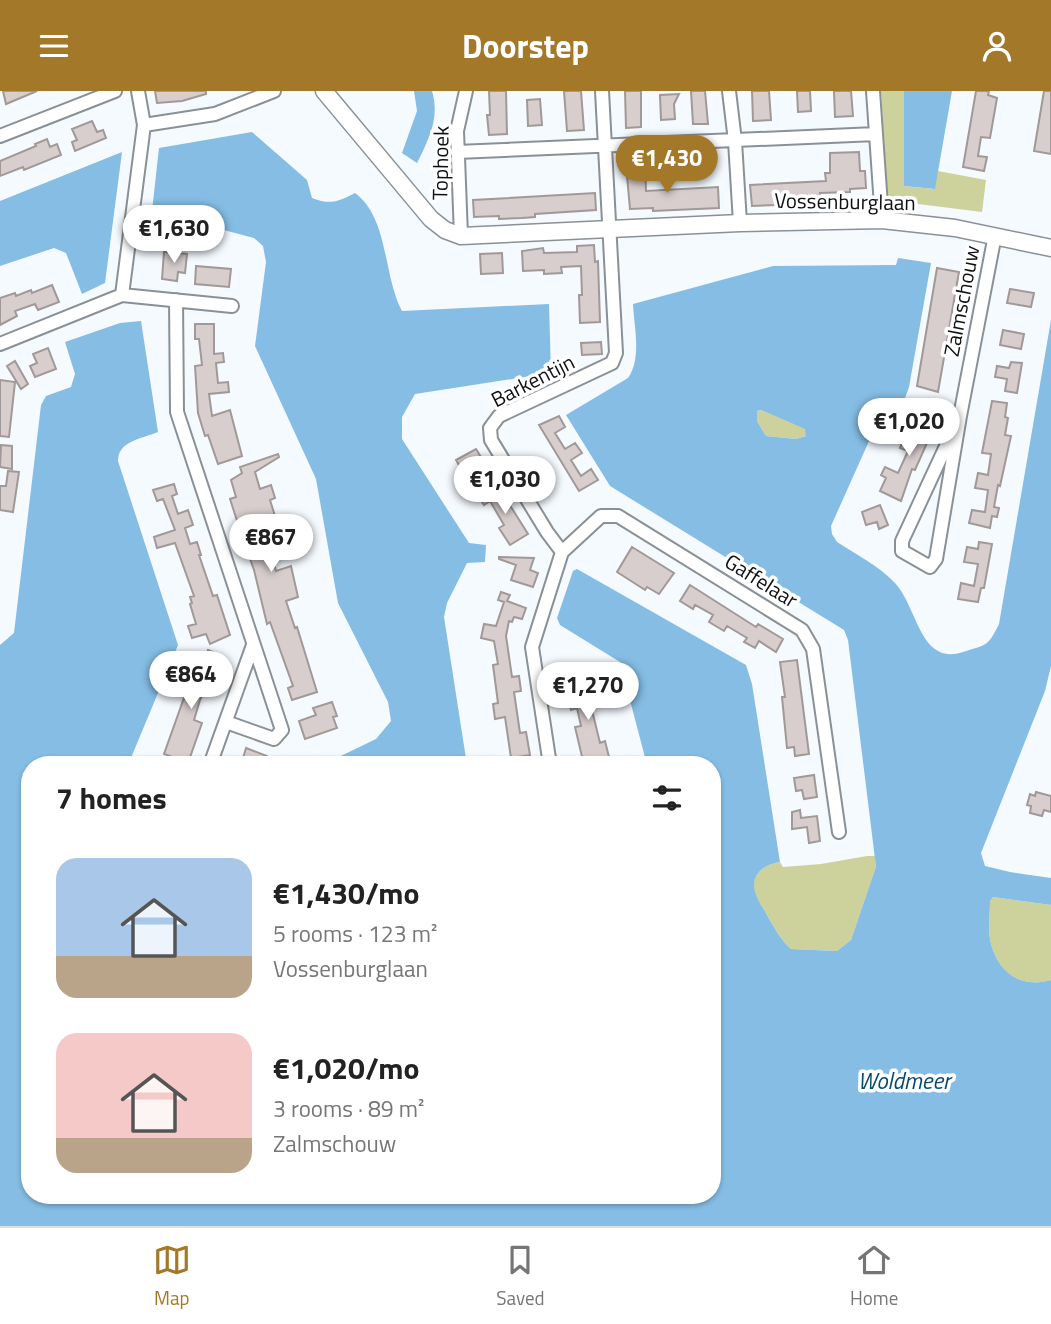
<!DOCTYPE html>
<meta charset="utf-8">
<style>
body{margin:0;font-family:"Titillium Web",sans-serif;background:#f6f6f6;color:#222;height:100vh;display:flex;flex-direction:column;font-size:26px;white-space:nowrap}
*{box-sizing:border-box;margin:0}
p{font-size:23px;color:#767676}
.icon{flex:none;width:38px;height:38px;fill:none;stroke:currentColor;stroke-width:2;stroke-linecap:round;stroke-linejoin:round}
.map{position:relative;flex:1;overflow:hidden}
.drawer{position:absolute;left:21px;top:665px;width:700px;height:448px;display:flex;flex-direction:column;background:#fff;border-radius:28px;box-shadow:0 2px 5px #0004}
.drawer>*{flex:none}
.price{position:absolute;translate:-50% -60px;padding:0 16px;border-radius:24px;background:#fff;color:#222;font-size:23px;line-height:46px;filter:drop-shadow(0 2px 4px #0008)}
.price::after{content:'';position:absolute;left:50%;top:42px;width:21px;height:16px;margin-left:-10px;background:inherit;clip-path:polygon(0 0,100% 0,50% 100%)}
.price.current{background:#a37828;color:#fff}
ul{padding:0;list-style:none}
li{display:flex;align-items:center;gap:21px;height:175px;padding:0 35px}
li span{display:grid;place-items:center;flex:none;width:196px;height:140px;border-radius:21px;color:#555}
li>.icon{margin-inline-start:auto}
span .icon{width:84px;height:84px;fill:#fffc;stroke-width:1}
li b{font-size:30px}
h2{display:flex;justify-content:space-between;align-items:center;height:84px;padding:0 35px;font-size:30px}
header{display:flex;justify-content:space-between;align-items:center;height:91px;padding:0 35px;background:#a37828;color:#fff;font-size:32px;font-weight:700}
.tab-bar{display:flex;justify-content:space-around;align-items:center;height:98px;border-top:2px solid #e0e0e0;background:#fff;font-size:19px;color:#767676}
.tab-bar a{display:grid;justify-items:center;gap:4px}
.tab-bar .current{color:#a37828}
.map>svg:first-child{display:block}
.green{fill:#cdd29c}
.water{fill:#85bde4;fill-rule:evenodd}
.building{fill:#d8cece;stroke:#a19898;stroke-width:2}
.lines{fill:none;stroke-linecap:round;stroke-linejoin:round}
.minor-casing{stroke:#8a9196;stroke-width:16}
.tertiary-casing{stroke:#8a9196;stroke-width:19}
.minor{stroke:#fff;stroke-width:12}
.tertiary{stroke:#fff;stroke-width:16}
.labels{text-anchor:middle;stroke-width:7;stroke-linejoin:round;paint-order:stroke}
.street-label{font-size:21px;fill:#0e1012;stroke:#fff}
.water-label{font-size:23px;font-style:italic;fill:#044c71;stroke:#fff}
</style>
<header><svg class="icon" aria-label="menu" viewBox="0 0 24 24"><path d="M4 6h16M4 12h16M4 18h16"/></svg>Doorstep<svg class="icon" aria-label="person" viewBox="0 0 24 24"><circle cx="12" cy="8" r="4"/><path d="M4 21q1-7 8-7t8 7"/></svg></header>
<div class="map">
<svg width="1051" height="1135" viewBox="0 0 1051 1135">
<rect width="100%" height="100%" fill="#f5faff"/>
<path class="green" d="M881,0h23v95l30,3 4,-18 48,9 -4,32 -88,-11 -7,-4z
M761,319l45,19v7l-10,3 -30,-3 -9,-15v-10z
M867,765h8l1,12 -25,72 -14,11 -46,-2c-10,-9 -16,-20 -23,-32 -4,-8 -11,-17 -14,-25 -4,-18 11,-28 26,-30l3,5 38,-3z
M993,806l58,8v75c-31,9 -54,-8 -61,-40 -2,-12 0,-27 0,-39z"/>
<path class="water" d="M414,0h18c8,27 -3,48 -15,72l-15,-10 15,-42z
M904,0h48l-17,98 -31,-3z
M252,41l55,48 5,18c18,7 26,4 43,-5 34,25 28,83 47,118l147,-7 2,69 -136,21 -13,23v22l67,104 17,2 -1,17 -18,1 -20,40 -3,14 23,148h-145l54,-26 15,-18 -3,-19 -50,-99 -22,-124 -61,-133 11,-84 -3,-16 -9,-8 -102,-27 7,-63z
M122,61l-17,131 -23,11 -16,-41 -12,-5 -54,18v-65z
M898,167l33,5 -22,124c-6,18 -12,29 -31,34l-47,105 1,8 5,8c20,13 42,24 58,41 23,25 25,83 68,69 24,-8 24,-4 36,-28l52,-304v346l-6,25 -64,162 4,13 25,6 41,6v27l-58,-8 -3,4c0,13 -2,27 0,39 7,32 30,49 61,40v246h-1051v-581l14,-12 27,-228 5,-9 25,-9 4,-13 -10,-32 55,-19 21,-2 17,111c-17,7 -40,9 -40,29l60,184 -50,120h-98v430h682v-430h-65l-27,-103 -60,-37 -3,-7 16,-47 4,-2 169,96 6,19 28,178c-15,2 -30,12 -25,30 2,8 9,17 13,25 7,12 13,23 23,32l46,2 14,-11 25,-73 -28,-227 -4,-10 -234,-144 -44,-71 62,-37c14,-20 6,-51 5,-74l140,-38 123,-1zM761,319l44,19 1,7 -10,3 -30,-3 -9,-15v-10z"/>
<path class="building" d="M3,0h34l-31,13z
M155,0h51v3l-24,7 -25,2z
M489,0h17l1,43 -18,1 -2,-20h3z
M564,0h17l3,39 -17,1z
M625,0h16v36l-15,1z
M691,0h14l3,33h-15z
M752,0h17l2,29 -18,1z
M797,0h13l1,20 -13,1z
M834,0h17l2,25 -18,1z
M976,0h13l-1,4 9,3 -7,40 -9,-1 -3,19 9,1 -3,14 -21,-4z
M1044,0h7v63l-17,-3z
M679,3l-5,10 1,15 -14,1 -1,-25z
M540,8l2,26 -14,1 -1,-26z
M92,30l5,11 6,-2 3,8 -31,13 -3,-9 5,-2 -5,-11z
M47,48l3,8 7,-3 4,11 -37,15 -1,-3 -23,9v-15l36,-15 -1,-2z
M859,61l1,19h5l1,17 -16,1v3l-30,1v6l-45,2 1,4 -24,1 -2,-21 76,-4 -1,-8h5v-20z
M645,73l1,27 72,-4 1,21 -66,3v-3l-23,1 -4,-44z
M595,102l1,17 -61,4v3l-13,1 -23,1v-3l-25,1 -1,-17z
M594,154l1,17 3,-1 2,61 -20,1 -1,-28h3l-1,-29 -20,1 1,6 -18,1v-4l-21,1 -1,-20 21,-3 1,5 33,-1v-6z
M164,161l23,2 -2,19 -7,-1 -1,9 -15,-2z
M502,162l1,20 -22,1 -1,-20z
M196,175l35,3 -2,18 -34,-3z
M937,177l22,4 -21,120 -21,-6z
M52,194l7,17 -21,8 -3,-6 -20,7 2,5 -17,9v-27l15,-5 1,3 15,-6 1,3z
M1010,198l24,4 -3,14 -24,-4z
M195,233h19v30l9,-1 1,9 -8,1 2,20 10,-1 1,10 -20,2 3,22 18,-6 12,46 -24,8 -10,-29 -3,1 -7,-23 -3,-47 7,-1 -3,-26h-4z
M1003,239l21,4 -3,15 -21,-4z
M601,251l1,12 -20,1 -1,-12z
M48,257l8,21 -21,8 -5,-11 7,-3 -4,-9z
M15,270l13,23 -7,5 -14,-23z
M1011,271l11,1 -5,30 -12,-2 2,-12 -12,-2 2,-11 12,2z
M0,289l15,2 -6,55 -9,-1z
M992,310l15,2 -2,14 3,1 -3,17 6,1 -11,50 -2,-1 -4,22 5,1 -2,9 -5,-1 -2,12 -21,-5 3,-13 13,2 3,-22 -13,-2 3,-15 10,2 3,-21 -9,-1z
M924,321l14,6 -23,52 -3,-1 -11,32 -21,-10 6,-13 -5,-3 4,-8 13,6 10,-22 -8,-3 4,-10 7,3z
M559,325l6,11 -10,6 10,16 10,-6 7,10 -11,7 10,16 10,-7 7,11 -19,11 -40,-66z
M1,354l11,1v23l-12,-2z
M476,358l8,13 -20,12 -8,-14z
M278,363l1,3 -24,15 5,17 11,-4 4,13 -5,2 5,16 -13,4 14,51 15,-5 7,31 -12,4 9,27 2,-1 20,65 -25,8 -4,-12 5,-2 -23,-64 -3,2 -13,-54 -10,-28 -4,1 -3,-12 3,-1 -10,-31 6,-2 -5,-17 11,-7 -2,-6z
M8,380l11,1 -6,40 -13,-2v-24h6z
M174,393l3,10 -5,2 6,18 10,-4 5,15 -8,3 5,16 7,-2 4,13h-2l14,41 4,-1 13,40 -20,9 -4,-10 -14,4 -4,-12 8,-2 -6,-20 2,-1 -2,-6 4,-1 -19,-53 -18,5 -3,-11 21,-7 -12,-31 -6,2 -4,-11z
M486,398l5,8 10,-6 27,43 -18,11 -11,-17 5,-3 -14,-24 -6,4 -7,-11z
M880,414l8,20 -9,4 -2,-7 -11,3 -4,-13z
M979,451l13,2 -8,44h-3l-3,14 -20,-3 3,-16 13,3 4,-22 -14,-2 3,-15 11,2z
M632,456l42,26 -15,21 -12,-7 -2,3 -28,-18z
M499,466l35,1 -4,12 8,3 -5,14 -22,-7 5,-15 -17,-6z
M690,494l66,42 2,-3 25,15 -7,13 -17,-11 -4,7 -11,-6 3,-4 -20,-12 -3,5 -15,-9 4,-7 -18,-10 -2,4 -13,-8z
M501,501l9,3 -3,6 19,7 -4,11 -8,-2 -2,5 -3,-1 -3,15 6,41 7,-1 2,15 -7,1 6,41 6,-1 4,23 -19,3 -6,-41 -10,2 -2,-15 5,-1 -5,-38 5,-1 -4,-23 -13,-3 3,-14 12,2 8,-24 -6,-2z
M208,559l10,4 -2,8 8,3 -6,13 -7,-3 -11,25 -6,20 8,3 -14,40 -24,-9 21,-59 -5,-2 6,-14 9,3z
M797,569l12,94 -14,2 -1,-9 -7,1 -5,-51h3l-5,-35z
M594,588l1,6 4,-1 5,17 -13,5 9,37 5,-2 4,16 -8,2 2,6h-19l-9,-38 6,-1 -4,-18 -6,2 -3,-9 4,-1 -3,-13z
M332,611l5,14 -4,1 4,11 -32,11 -6,-18 17,-6 -3,-7z
M246,657l21,8 -3,9h-23z
M814,684l3,22 -13,2 -2,-9 -6,1 -2,-13z
M1036,701l15,4v16l-7,-2 -2,6 -12,-3 1,-7 -4,-1 3,-11 5,2z
M800,719l1,8 16,-2 3,25 -11,2 -2,-16 -15,2v-17z"/>
<g class="lines">
<defs>
<path id="minor" d="M729,0l6,50 5,82
M873,0l9,129
M144,34l71,-11 59,-23
M0,45l115,-45
M457,61l419,-18
M461,145l-4,-105 9,-40
M122,204l22,-170 -6,-34
M176,209l1,112 105,318 -8,9 -48,-17
M0,253l122,-49 110,11
M960,325l-24,143 -6,8 -28,-16v-10l58,-125 35,-181
M562,461l39,-36h17l184,114 11,19 26,183
M210,674l43,-120
M550,674l-18,-118 30,-95 -15,-20 -56,-92 -1,-12 9,-12 113,-53 4,-10 -14,-262"/>
<path id="tertiary" d="M324,0l107,128 14,11 16,6 279,-13 142,-3 73,8 96,20"/>
</defs>
<use href="#minor" class="minor-casing"/>
<use href="#tertiary" class="tertiary-casing"/>
<use href="#minor" class="minor"/>
<use href="#tertiary" class="tertiary"/>
</g>
<g class="labels">
<g class="street-label">
<text transform="translate(441 72) rotate(-89)" y="7">Tophoek</text>
<text transform="translate(845 111) rotate(1)" y="7">Vossenburglaan</text>
<text transform="translate(962 210) rotate(-79)" y="7">Zalmschouw</text>
<text transform="translate(533 290) rotate(-27)" y="7">Barkentijn</text>
<text transform="translate(761 490) rotate(32)" y="7">Gaffelaar</text>
</g>
<g class="water-label">
<text x="904" y="998">Woldmeer</text>
</g>
</g>
</svg>
<b class="price current" style="left:667px;top:104px">€1,430</b>
<b class="price" style="left:174px;top:174px">€1,630</b>
<b class="price" style="left:909px;top:367px">€1,020</b>
<b class="price" style="left:505px;top:425px">€1,030</b>
<b class="price" style="left:271px;top:483px">€867</b>
<b class="price" style="left:191px;top:620px">€864</b>
<b class="price" style="left:588px;top:631px">€1,270</b>
<section class="drawer">
<h2>7 homes<svg class="icon" aria-label="filters" viewBox="0 0 24 24"><path d="M4 7h16M4 17h16"/><circle cx="9" cy="7" r="2"/><circle cx="15" cy="17" r="2"/></svg></h2>
<ul>
<li><span style="background:linear-gradient(#a9c7e8 70%,#b9a48a 0)"><svg class="icon" aria-label="home" viewBox="0 0 24 24"><path d="M3 11l9-7 9 7M6 9v11h12V9"/></svg></span><div><b>€1,430/mo</b><p>5 rooms · 123 m²</p><p>Vossenburglaan</p></div></li>
<li><span style="background:linear-gradient(#f6c9c9 75%,#b9a48a 0)"><svg class="icon" aria-label="home" viewBox="0 0 24 24"><path d="M3 11l9-7 9 7M6 9v11h12V9"/></svg></span><div><b>€1,020/mo</b><p>3 rooms · 89 m²</p><p>Zalmschouw</p></div></li>
</ul>
</section>
</div>
<nav class="tab-bar">
<a class="current"><svg class="icon" aria-label="map" viewBox="0 0 24 24"><path d="M3 6l6-2 6 2 6-2v14l-6 2-6-2-6 2zM9 4v14M15 6v14"/></svg>Map</a>
<a><svg class="icon" aria-label="saved" viewBox="0 0 24 24"><path d="M7 4h10v16l-5-4-5 4z"/></svg>Saved</a>
<a><svg class="icon" aria-label="home" viewBox="0 0 24 24"><path d="M3 11l9-7 9 7M6 9v11h12V9"/></svg>Home</a>
</nav>
